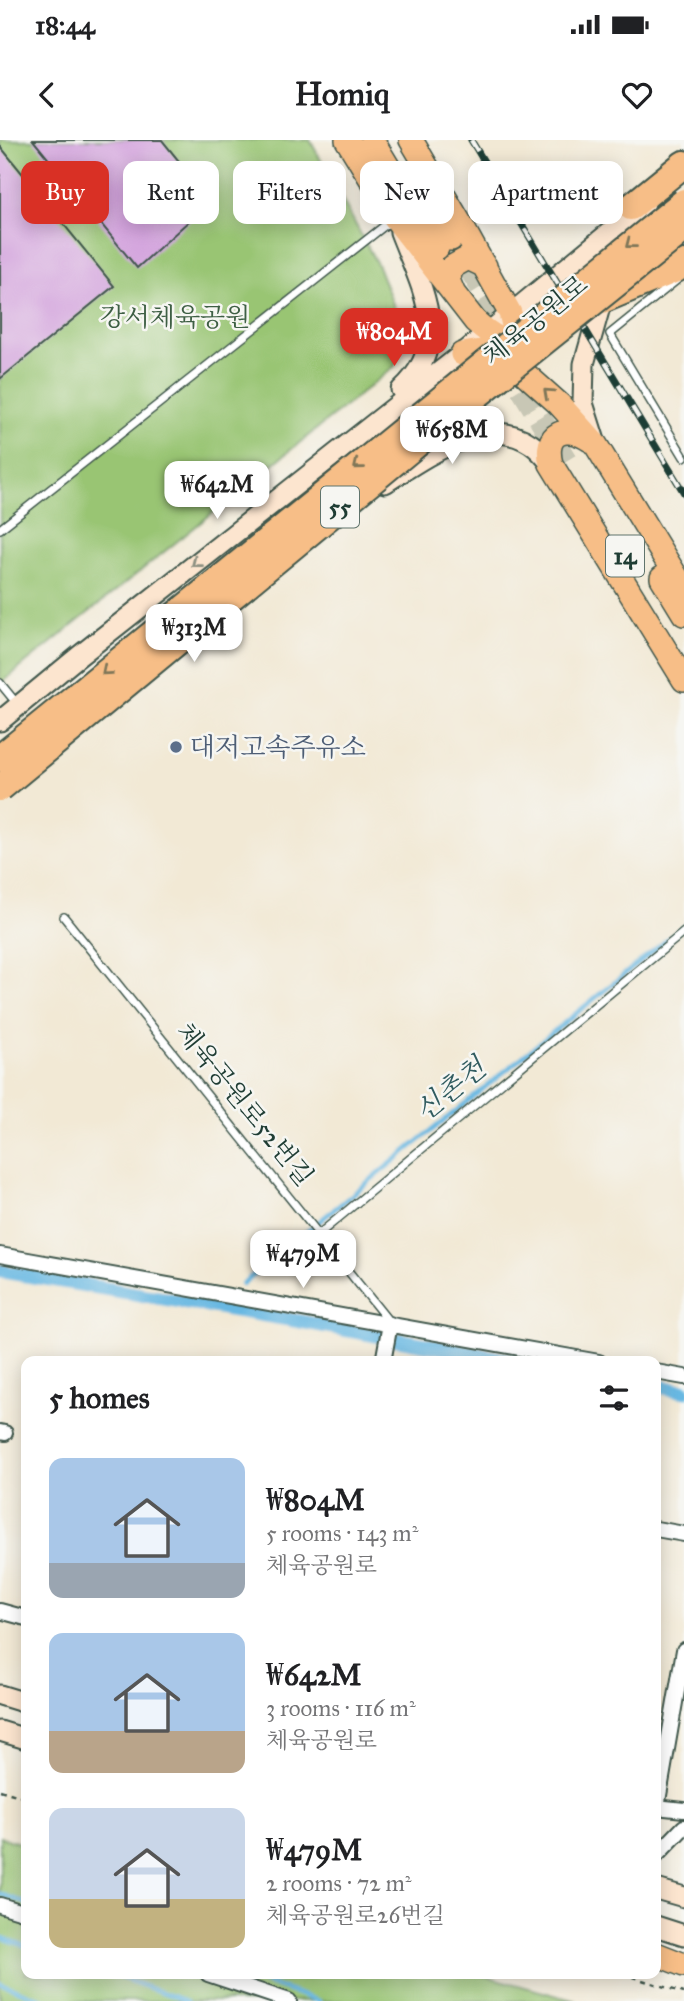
<!DOCTYPE html>
<meta charset="utf-8">
<style>
body{margin:0;font-family:"IM FELL Great Primer","Noto Serif KR",serif;background:#f6f6f6;color:#202124;height:100vh;display:flex;flex-direction:column;font-size:26px;white-space:nowrap}
*{box-sizing:border-box;margin:0}
p{font-size:23px;color:#757577}
.icon{flex:none;width:38px;height:38px;fill:none;stroke:currentColor;stroke-width:2;stroke-linecap:round;stroke-linejoin:round}
.map{position:relative;flex:1;overflow:hidden}
.side{position:absolute;left:21px;top:1216px;width:640px;height:623px;display:flex;flex-direction:column;background:#fff;border-radius:14px;box-shadow:0 4px 18px #0003}
.side>*{flex:none}
.guide{position:absolute;left:21px;top:21px;width:642px;height:63px;display:flex;gap:14px}
.price{position:absolute;translate:-50% -60px;padding:0 16px;border-radius:14px;background:#fff;color:#222;font-size:23px;line-height:46px;filter:drop-shadow(0 2px 4px #0008)}
.price::after{content:'';position:absolute;left:50%;top:42px;width:21px;height:16px;margin-left:-10px;background:inherit;clip-path:polygon(0 0,100% 0,50% 100%)}
.price.selected{background:#d93025;color:#fff}
ul{padding:0;list-style:none}
li{display:flex;align-items:center;gap:21px;height:175px;padding:0 28px}
li span{display:grid;place-items:center;flex:none;width:196px;height:140px;border-radius:14px;color:#555}
li>.icon{margin-inline-start:auto}
span .icon{width:84px;height:84px;fill:#fffc;stroke-width:1}
li b{font-size:30px}
h2{display:flex;justify-content:space-between;align-items:center;height:84px;padding:0 28px;font-size:30px}
.chip{padding:0 24px;border-radius:14px;background:#fff;box-shadow:0 4px 18px #0003;font-size:24px;line-height:63px}
.chip.selected{background:#d93025;color:#fff}
.status{display:flex;justify-content:space-between;align-items:center;height:49px;padding:0 35px;background:#fff;direction:ltr}
.status svg{height:19px;fill:currentColor}
header{display:flex;justify-content:space-between;align-items:center;height:91px;padding:0 28px;background:#fff;font-size:32px;font-weight:700}
.map>svg:first-child{display:block}
.green{fill:#99c573;stroke:#5c8154;stroke-width:2}
.lines{fill:none;stroke-linecap:round;stroke-linejoin:round}
.stream{stroke:#67b8e2;stroke-width:4.5}
.canal{stroke:#67b8e2;stroke-width:14}
.building{fill:#d3a3dd}
.primary-tunnel{stroke:#c8c7b5;stroke-width:23;stroke-dasharray:23 11;stroke-linecap:butt}
.lane-casing{stroke:#3f574c;stroke-width:10}
.street-casing{stroke:#3f574c;stroke-width:18}
.secondary-casing{stroke:#3f574c;stroke-width:23}
.primary-casing{stroke:#3f574c;stroke-width:26}
.highway-casing{stroke:#3f574c;stroke-width:30}
.path{stroke:#3f574c;stroke-width:2.5;stroke-dasharray:5 5;stroke-linecap:butt}
.lane{stroke:#fff;stroke-width:7}
.street{stroke:#fff;stroke-width:14}
.secondary{stroke:#fce5cf;stroke-width:19}
.primary{stroke:#f7be87;stroke-width:23}
.highway{stroke:#f7be87;stroke-width:26}
.rail-casing{stroke:#1f3d34;stroke-width:7}
.rail{stroke:#f6f6f2;stroke-width:4.5;stroke-dasharray:13;stroke-linecap:butt}
.highway-bridge-casing{stroke:#3f574c;stroke-width:30;stroke-linecap:butt}
.highway-bridge{stroke:#f7be87;stroke-width:26}
.oneway{stroke:#807759}
.oneway2{stroke:#8e9182}
.service-dot{fill:#5c6f8a;stroke:#f6f6f2;stroke-width:2.5}
.labels{text-anchor:middle;stroke-width:5;stroke-linejoin:round;paint-order:stroke}
.shield{fill:#f6f6f2;stroke:#60746d;stroke-width:2}
.shield-label{font-size:24px;font-weight:bold;fill:#1f3d34}
.park-label{font-size:26px;fill:#3e5f44;stroke:#f6f6f2}
.street-label{font-size:26px;fill:#1f3d34;stroke:#f6f6f2}
.service-label{font-size:26px;fill:#4e5e75;stroke:#f6f6f2;text-anchor:start}
.water-label{font-size:28px;font-style:italic;fill:#315c60;stroke:#f6f6f2}
</style>
<div class="status"><b>18:44</b><svg viewBox="0 0 49 12"><path d="M0 12V9h3v3zM5 12V6h3v6zM10 12V3h3v9zM15 12V0h3v12zM26 1h20v11H26zM47 4h2v5h-2z"/></svg></div>
<header><svg class="icon" aria-label="back" viewBox="0 0 24 24"><path d="M15 5l-7 7 7 7"/></svg>Homiq<svg class="icon" aria-label="heart" viewBox="0 0 24 24"><path d="M12 20l-8-8c-3-5 5-10 8-4 3-6 11-1 8 4z"/></svg></header>
<div class="map">
<svg width="684" height="1861" viewBox="0 0 684 1861">
<rect width="100%" height="100%" fill="#f6f6f2"/>
<filter id="ink" filterUnits="userSpaceOnUse"><feTurbulence type="fractalNoise" baseFrequency=".0143" numOctaves="2"/><feDisplacementMap in="SourceGraphic" scale="14" xChannelSelector="R" yChannelSelector="G"/><feConvolveMatrix kernelMatrix="1 2 1 2 8 2 1 2 1" color-interpolation-filters="sRGB"/></filter>
<filter id="wash" filterUnits="userSpaceOnUse"><feTurbulence type="fractalNoise" baseFrequency=".00686" numOctaves="4" result="noise"/><feDisplacementMap in="SourceGraphic" scale="28" xChannelSelector="R" yChannelSelector="G"/><feGaussianBlur stdDeviation="1.57" result="paint"/><feColorMatrix in="noise" values="0 0 0 0 0 0 0 0 0 0 0 0 0 0 0 0 0 1.4 0 .05"/><feComposite in="paint" operator="in"/></filter>
<g filter="url(#wash)">
<rect width="100%" height="100%" fill="#f2e9d5"/>
<path class="green" d="M0,0h310l68,126 26,66 -9,34 -395,318z
M0,1697l26,8v129h453l97,27h-576z"/>
<g class="lines">
<path class="stream" d="M242,1144l442,-358
M214,1167l8,-6
M0,1754l26,9
M0,1797l26,9
M110,1834l77,27
M239,1834l80,27
M0,1843l47,18"/>
<path class="canal" d="M0,1131l298,50 222,41
M656,1246l28,5"/>
</g>
<g id="blocks">
<path class="building" d="M33,0h129l49,61 -74,67z
M0,6l114,140 -114,93z"/>
</g>
</g>
<g filter="url(#ink)">
<use href="#blocks" fill-opacity="0" stroke="#3f574c" stroke-width="2"/>
<g class="lines">
<path class="primary-tunnel" d="M451,99l58,92
M504,219l62,102"/>
<defs>
<path id="lane" d="M678,139l-68,55 74,123
M0,389l393,-310
M0,543l18,22
M64,777l326,406
M319,1094l365,-302"/>
<path id="street" d="M0,1115l599,107
M383,1222l7,-38
M656,1232l28,5
M0,1292l5,1
M656,1389l28,5
M0,1471l26,7
M656,1667l28,3
M657,1667l27,-157
M656,1716l28,-29
M0,1765l26,8
M208,1834l81,27"/>
<path id="secondary" d="M400,92c21,55 54,110 1,158
M596,304l-13,-41 1,-39 18,-64
M385,343c38,-24 101,-71 146,-39 8,5 14,13 20,20
M0,581l79,-65 383,-302 183,-151
M0,1555l26,8
M0,1591l26,8
M656,1749l28,8
M656,1786l28,9"/>
<path id="primary" d="M347,0l48,78 80,103c15,14 30,23 52,23
M372,0l65,108
M411,0l52,88 47,85 4,16 -3,26
M428,60l23,39
M453,152l-5,-12 4,-13 16,-9 17,8
M462,214l19,-3 17,5 25,16 36,32 37,41 88,144
M590,300c-24,-16 -47,-8 -39,24l133,216
M662,438l22,36
M656,1814l28,11"/>
<path id="highway" d="M631,67l53,-43
M602,160l74,-31 8,-6"/>
</defs>
<use href="#lane" class="lane-casing"/>
<use href="#street" class="street-casing"/>
<use href="#secondary" class="secondary-casing"/>
<use href="#primary" class="primary-casing"/>
<use href="#highway" class="highway-casing"/>
<path class="path" d="M0,1650l26,8
M623,1834l61,19"/>
<use href="#lane" class="lane"/>
<use href="#street" class="street"/>
<use href="#secondary" class="secondary"/>
<use href="#primary" class="primary"/>
<use href="#highway" class="highway"/>
<defs>
<path id="rail" d="M471,0l213,353"/>
</defs>
<use href="#rail" class="rail-casing"/>
<use href="#rail" class="rail"/>
<defs>
<path id="highway-bridge" d="M0,618l684,-556
M0,648l431,-356 253,-203"/>
</defs>
<use href="#highway-bridge" class="highway-bridge-casing"/>
<use href="#highway-bridge" class="highway-bridge"/>
</g>
<defs><path id="oneway-chevron" d="M-2-3.5L2.5 0L-2 3.5" fill="none" stroke-width="1.6" stroke-linecap="round" stroke-linejoin="round" transform="scale(1.75)"/></defs>
<g class="oneway">
<use href="#oneway-chevron" transform="translate(630 104) rotate(142)"/>
<use href="#oneway-chevron" transform="translate(548 253) rotate(-138)"/>
<use href="#oneway-chevron" transform="translate(358 325) rotate(141)"/>
<use href="#oneway-chevron" transform="translate(106 531) rotate(140)"/>
</g>
<use class="oneway2" href="#oneway-chevron" transform="translate(196 423) rotate(142)"/>
</g>
<circle class="service-dot" cx="176" cy="607" r="7"/>
<g class="labels">
<g class="shield">
<rect x="321" y="346.5" width="38" height="41" rx="5"/>
<rect x="606" y="395.5" width="38" height="41" rx="5"/>
</g>
<g class="shield-label">
<text x="340" y="375">55</text>
<text x="625" y="424">14</text>
</g>
<g class="park-label">
<text x="175" y="186">강서체육공원</text>
</g>
<g class="street-label">
<text transform="translate(535 180) rotate(-39)" y="9">체육공원로</text>
<text transform="translate(245 964) rotate(51)" y="9">체육공원로52번길</text>
</g>
<g class="service-label">
<text x="190" y="616">대저고속주유소</text>
</g>
<g class="water-label">
<text transform="translate(450 949) rotate(-39)" y="10">신촌천</text>
</g>
</g>
</svg>
<b class="price selected" style="left:394px;top:228px">₩804M</b>
<b class="price" style="left:452px;top:326px">₩658M</b>
<b class="price" style="left:217px;top:381px">₩642M</b>
<b class="price" style="left:194px;top:524px">₩313M</b>
<b class="price" style="left:303px;top:1150px">₩479M</b>
<div class="guide">
<a class="chip selected">Buy</a>
<a class="chip">Rent</a>
<a class="chip">Filters</a>
<a class="chip">New</a>
<a class="chip">Apartment</a>
</div>
<section class="side">
<h2>5 homes<svg class="icon" aria-label="filters" viewBox="0 0 24 24"><path d="M4 7h16M4 17h16"/><circle cx="9" cy="7" r="2"/><circle cx="15" cy="17" r="2"/></svg></h2>
<ul>
<li><span style="background:linear-gradient(#a9c7e8 75%,#9aa5b1 0)"><svg class="icon" aria-label="home" viewBox="0 0 24 24"><path d="M3 11l9-7 9 7M6 9v11h12V9"/></svg></span><div><b>₩804M</b><p>5 rooms · 143 m²</p><p>체육공원로</p></div></li>
<li><span style="background:linear-gradient(#a9c7e8 70%,#b9a48a 0)"><svg class="icon" aria-label="home" viewBox="0 0 24 24"><path d="M3 11l9-7 9 7M6 9v11h12V9"/></svg></span><div><b>₩642M</b><p>3 rooms · 116 m²</p><p>체육공원로</p></div></li>
<li><span style="background:linear-gradient(#c9d6e8 65%,#c2b280 0)"><svg class="icon" aria-label="home" viewBox="0 0 24 24"><path d="M3 11l9-7 9 7M6 9v11h12V9"/></svg></span><div><b>₩479M</b><p>2 rooms · 72 m²</p><p>체육공원로26번길</p></div></li>
</ul>
</section>
</div>
